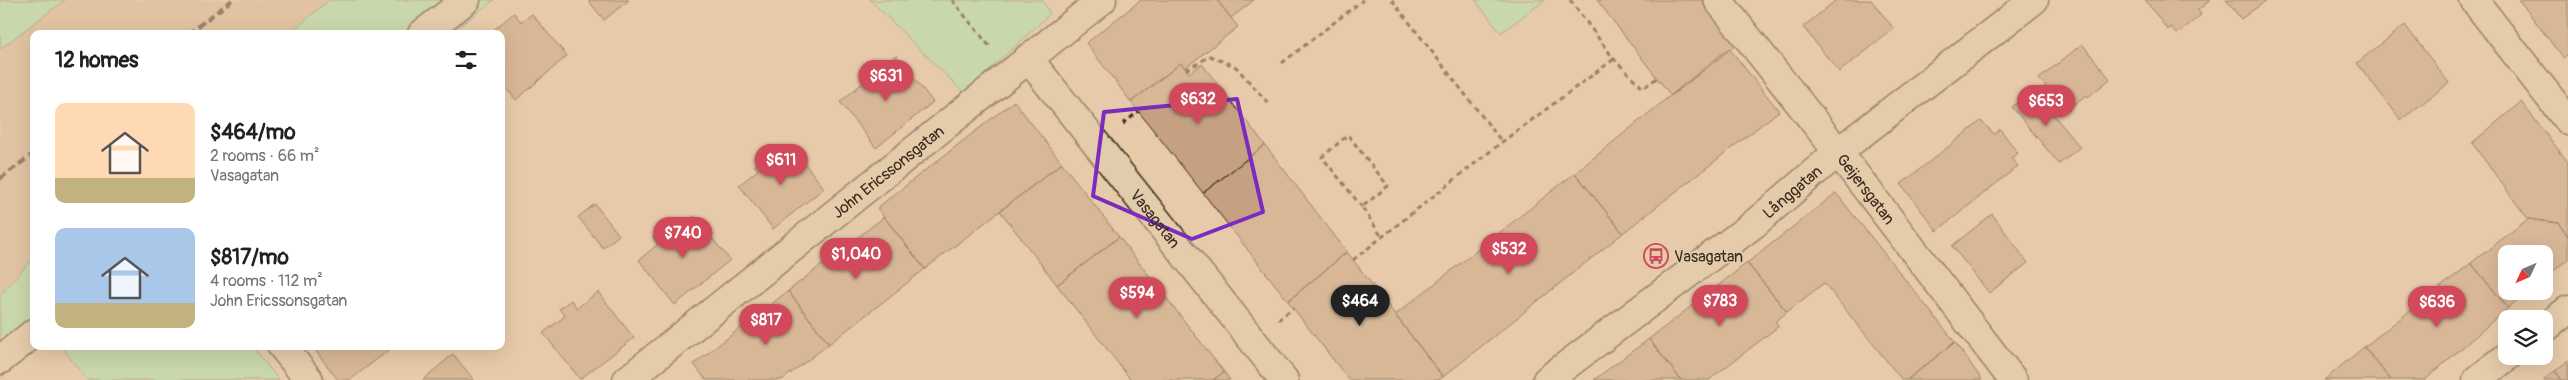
<!DOCTYPE html>
<meta charset="utf-8">
<style>
body{margin:0;font-family:Pangolin,sans-serif;background:#f6f6f6;color:#202124;height:100vh;display:flex;flex-direction:column;font-size:19px;white-space:nowrap}
*{box-sizing:border-box;margin:0}
p{font-size:16px;color:#757577}
.icon{flex:none;width:28px;height:28px;fill:none;stroke:currentColor;stroke-width:2;stroke-linecap:round;stroke-linejoin:round}
.map{position:relative;flex:1;overflow:hidden}
.drawer{position:absolute;left:30px;top:30px;width:475px;height:320px;display:flex;flex-direction:column;background:#fff;border-radius:10px;box-shadow:0 5px 20px #0002}
.drawer>*{flex:none}
.needle{width:32px;rotate:226deg}
.tools{position:absolute;left:2498px;top:245px;display:grid;gap:10px}
.tools a{display:grid;place-items:center;width:55px;height:55px;border-radius:10px;background:#fff;box-shadow:0 5px 20px #0002;font-size:25px}
.price{position:absolute;translate:-50% -42px;padding:0 11px;border-radius:18px;background:#d1495b;color:#fff;font-size:16px;line-height:32px;filter:drop-shadow(0 1px 2px #0008)}
.price::after{content:'';position:absolute;left:50%;top:30px;width:15px;height:11px;margin-left:-8px;background:inherit;clip-path:polygon(0 0,100% 0,50% 100%)}
.price.active{background:#222;color:#fff}
ul{padding:0;list-style:none}
li{display:flex;align-items:center;gap:15px;height:125px;padding:0 25px}
li span{display:grid;place-items:center;flex:none;width:140px;height:100px;border-radius:10px;color:#555}
li>.icon{margin-inline-start:auto}
span .icon{width:60px;height:60px;fill:#fffc;stroke-width:1}
li b{font-size:21px}
h2{display:flex;justify-content:space-between;align-items:center;height:60px;padding:0 25px;font-size:21px}
.map>svg:first-child{display:block}
.built{fill:#dabb9a}
.green{fill:#a5e6af;stroke:#708866}
.building{fill:#c5a081;stroke:#3b2a1e}
.lines{fill:none;stroke-linecap:round;stroke-linejoin:round}
.minor-casing{stroke:#3b2a1e;stroke-width:31}
.path{stroke:#3b2a1e;stroke-width:3;stroke-dasharray:5 4;stroke-linecap:butt}
.minor{stroke:#e1ccab;stroke-width:28}
.rail{stroke:#3b2a1e;stroke-width:4;stroke-dasharray:8 4;stroke-linecap:butt}
.marked{fill:none;stroke:#7b2cbf;stroke-width:4;stroke-linejoin:round}
.labels{text-anchor:middle;stroke-width:4;stroke-linejoin:round;paint-order:stroke}
.street-label{font-size:16px;fill:#3b2a1e;stroke:#e1ccab}
.poi-label{font-size:16px;fill:#3b2a1e;stroke:#e1ccab;text-anchor:start}
</style>
<div class="map">
<svg width="2568" height="380" viewBox="0 0 2568 380">
<rect width="100%" height="100%" fill="#e7cba9"/>
<filter id="ink" filterUnits="userSpaceOnUse"><feTurbulence type="fractalNoise" baseFrequency=".02" numOctaves="2"/><feDisplacementMap in="SourceGraphic" scale="10" xChannelSelector="R" yChannelSelector="G"/><feConvolveMatrix kernelMatrix="1 2 1 2 8 2 1 2 1" color-interpolation-filters="sRGB"/></filter>
<g filter="url(#ink)">
<path class="built" d="M65,0h264l-40,34h-255v223l-34,38v-246z"/>
<path class="green" d="M0,0h65l-65,49z
M329,0h165l-45,34h-160z
M870,0h172l8,14 -86,79z
M1475,0h70l-44,33z
M34,257v89h7l-41,31v-82z
M61,346h191l27,34h-192z"/>
<path class="building" d="M588,0h41l-25,20z
M1141,0h76l21,27 -53,41 -4,-5 -50,39 -45,-59z
M1217,0h37l-23,18z
M1597,0h105l35,44 -66,52z
M1836,0h35l23,29 -55,43 -36,-45z
M2145,0h66l-13,10 3,5 -24,19 -6,-7 -3,3z
M2226,0h41l-26,19z
M2519,0h49v54l-5,4z
M514,13l7,9 11,-8 35,42 -51,44 -15,-18v-48l-11,-1z
M2405,25l44,58 -48,37 -44,-57z
M2082,44l28,35 -22,18 -2,-2 -20,16 -27,-32z
M1729,48l50,63 -156,122 -48,-60z
M896,55l37,47 -57,46 -36,-46z
M1181,63l8,10 13,-9 63,81 -62,48 -72,-91z
M2033,90l47,57 -21,17 -47,-57z
M1014,101l48,62 -137,106 -48,-61z
M2521,102l47,60v74l-10,-13 -30,-4 -56,-76z
M1981,121l13,13 6,-5 18,24 -7,5 7,8 -81,65 -36,-47z
M1265,145l82,107 -59,49 -85,-108z
M791,146l33,42 -51,41 -34,-44 19,-15 -4,-5 17,-13 4,6z
M1062,163l57,74 -62,48 -57,-74z
M1575,173l48,60 -180,144 -48,-62z
M1836,193l119,149 -48,38h-5l-78,-97 -37,29 -40,-49z
M595,204l24,31 -16,13 -25,-31z
M1992,214l36,49 -39,30 -37,-47z
M694,216l36,44 -55,45 -36,-45 19,-16 -5,-7 17,-13 5,7z
M884,217l41,52 -96,75 -41,-53z
M2528,219l30,4 10,13v23l-24,20v-25h-38v37h23l-21,17 -37,-45z
M1119,237l105,135 -11,8h-82l-74,-95z
M1347,252l96,125 -4,3h-90l-56,-72 -5,-7z
M1747,263l40,49 -12,10 4,4 -70,54h-28l-32,-41z
M2471,263l37,45 -83,72h-34l-27,-33z
M788,291l41,53 -47,36h-76l-12,-16z
M598,292l36,46 -54,41 -37,-46 22,-17 -6,-7 12,-9 6,8z
M1649,339l32,41h-87l37,-28z
M1955,342l27,38h-75z
M312,346h74l3,4 -39,30h-12z
M2364,347l27,33h-67z
M453,354l21,26h-51z
M2568,360v20h-6l-7,-9z
M2555,371l7,9h-19z
M1224,372l6,8h-17z"/>
<g class="lines">
<defs>
<g id="minor">
<path id="s1" d="M1718,0l120,152 175,228"/>
<path d="M2474,0l94,121"/>
<path d="M422,34l44,-34"/>
<path id="s2" d="M1028,58l256,322"/>
<path d="M2544,329l24,-19"/>
<path d="M282,346l27,34"/>
<path d="M0,360l34,-27"/>
<path id="s3" d="M627,380l475,-380"/>
<path id="s4" d="M1547,380l207,-156 84,-72 196,-152"/>
<path d="M2477,380l31,-24"/>
</g>
</defs>
<use href="#minor" class="minor-casing"/>
<path class="path" d="M952,0l39,48
M1392,0l110,142
M1570,0l44,59 29,29 14,-10
M1282,63l81,-63
M1186,70l24,-14 26,11 34,38
M1123,124l16,-13
M1362,207l-40,-50 26,-22 40,51 -26,21 20,30
M1353,260l149,-118 112,-83
M1278,320l15,-12"/>
<use href="#minor" class="minor"/>
<path class="rail" d="M188,34l44,-34
M0,179l34,-26"/>
</g>
</g>
<path d="M0 0H2568V380H0ZM1237,99l26,113 -71,27 -99,-43 11,-84z" fill="#e7cba9" fill-opacity=".55" fill-rule="evenodd"/>
<path class="marked" d="M1237,99l26,113 -71,27 -99,-43 11,-84z"/>
<defs>
<symbol id="bus-ring" viewBox="-11 -11 22 22"><circle r="9.5" fill="#e1ccab" stroke="#d1495b" stroke-width="1.5"/><path d="M-5-6H5V4H4V6H2V4H-2V6H-4V4H-5ZM-3.5-4V0h7V-4ZM-3.5 1.2v1.5H-2V1.2ZM2 1.2v1.5H3.5V1.2Z" fill="#d1495b"/></symbol>
</defs>
<g fill-rule="evenodd">
<use href="#bus-ring" x="1642" y="242" width="28" height="28"/>
</g>
<g class="labels">
<g class="street-label">
<text dy="6" stroke="none"><textPath href="#s3" startOffset="334">John Ericssonsgatan</textPath></text>
<text dy="6" stroke="none"><textPath href="#s1" startOffset="240">Geijersgatan</textPath></text>
<text dy="6" stroke="none"><textPath href="#s4" startOffset="309">Långgatan</textPath></text>
<text dy="6" stroke="none"><textPath href="#s2" startOffset="205">Vasagatan</textPath></text>
</g>
<g class="poi-label">
<text x="1674" y="262">Vasagatan</text>
</g>
</g>
</svg>
<div class="tools">
<a><svg class="needle" viewBox="-14 -14 28 28"><path d="M0-13l5 13h-10z" fill="#e53935"/><path d="M0 13l5-13h-10z" fill="#757577"/></svg></a>
<a><svg class="icon" aria-label="layers" viewBox="0 0 24 24"><path d="M12 4l9 5-9 5-9-5zM3 14l9 5 9-5"/></svg></a>
</div>
<b class="price" style="left:886px;top:102px">$631</b>
<b class="price" style="left:1198px;top:125px">$632</b>
<b class="price" style="left:2046px;top:127px">$653</b>
<b class="price" style="left:781px;top:186px">$611</b>
<b class="price" style="left:683px;top:259px">$740</b>
<b class="price" style="left:1509px;top:275px">$532</b>
<b class="price" style="left:856px;top:280px">$1,040</b>
<b class="price" style="left:1137px;top:319px">$594</b>
<b class="price active" style="left:1360px;top:327px">$464</b>
<b class="price" style="left:1720px;top:327px">$783</b>
<b class="price" style="left:2437px;top:328px">$636</b>
<b class="price" style="left:766px;top:346px">$817</b>
<section class="drawer">
<h2>12 homes<svg class="icon" aria-label="filters" viewBox="0 0 24 24"><path d="M4 7h16M4 17h16"/><circle cx="9" cy="7" r="2"/><circle cx="15" cy="17" r="2"/></svg></h2>
<ul>
<li><span style="background:linear-gradient(#ffd9b3 75%,#c2b280 0)"><svg class="icon" aria-label="home" viewBox="0 0 24 24"><path d="M3 11l9-7 9 7M6 9v11h12V9"/></svg></span><div><b>$464/mo</b><p>2 rooms · 66 m²</p><p>Vasagatan</p></div></li>
<li><span style="background:linear-gradient(#a9c7e8 75%,#c2b280 0)"><svg class="icon" aria-label="home" viewBox="0 0 24 24"><path d="M3 11l9-7 9 7M6 9v11h12V9"/></svg></span><div><b>$817/mo</b><p>4 rooms · 112 m²</p><p>John Ericssonsgatan</p></div></li>
</ul>
</section>
</div>
